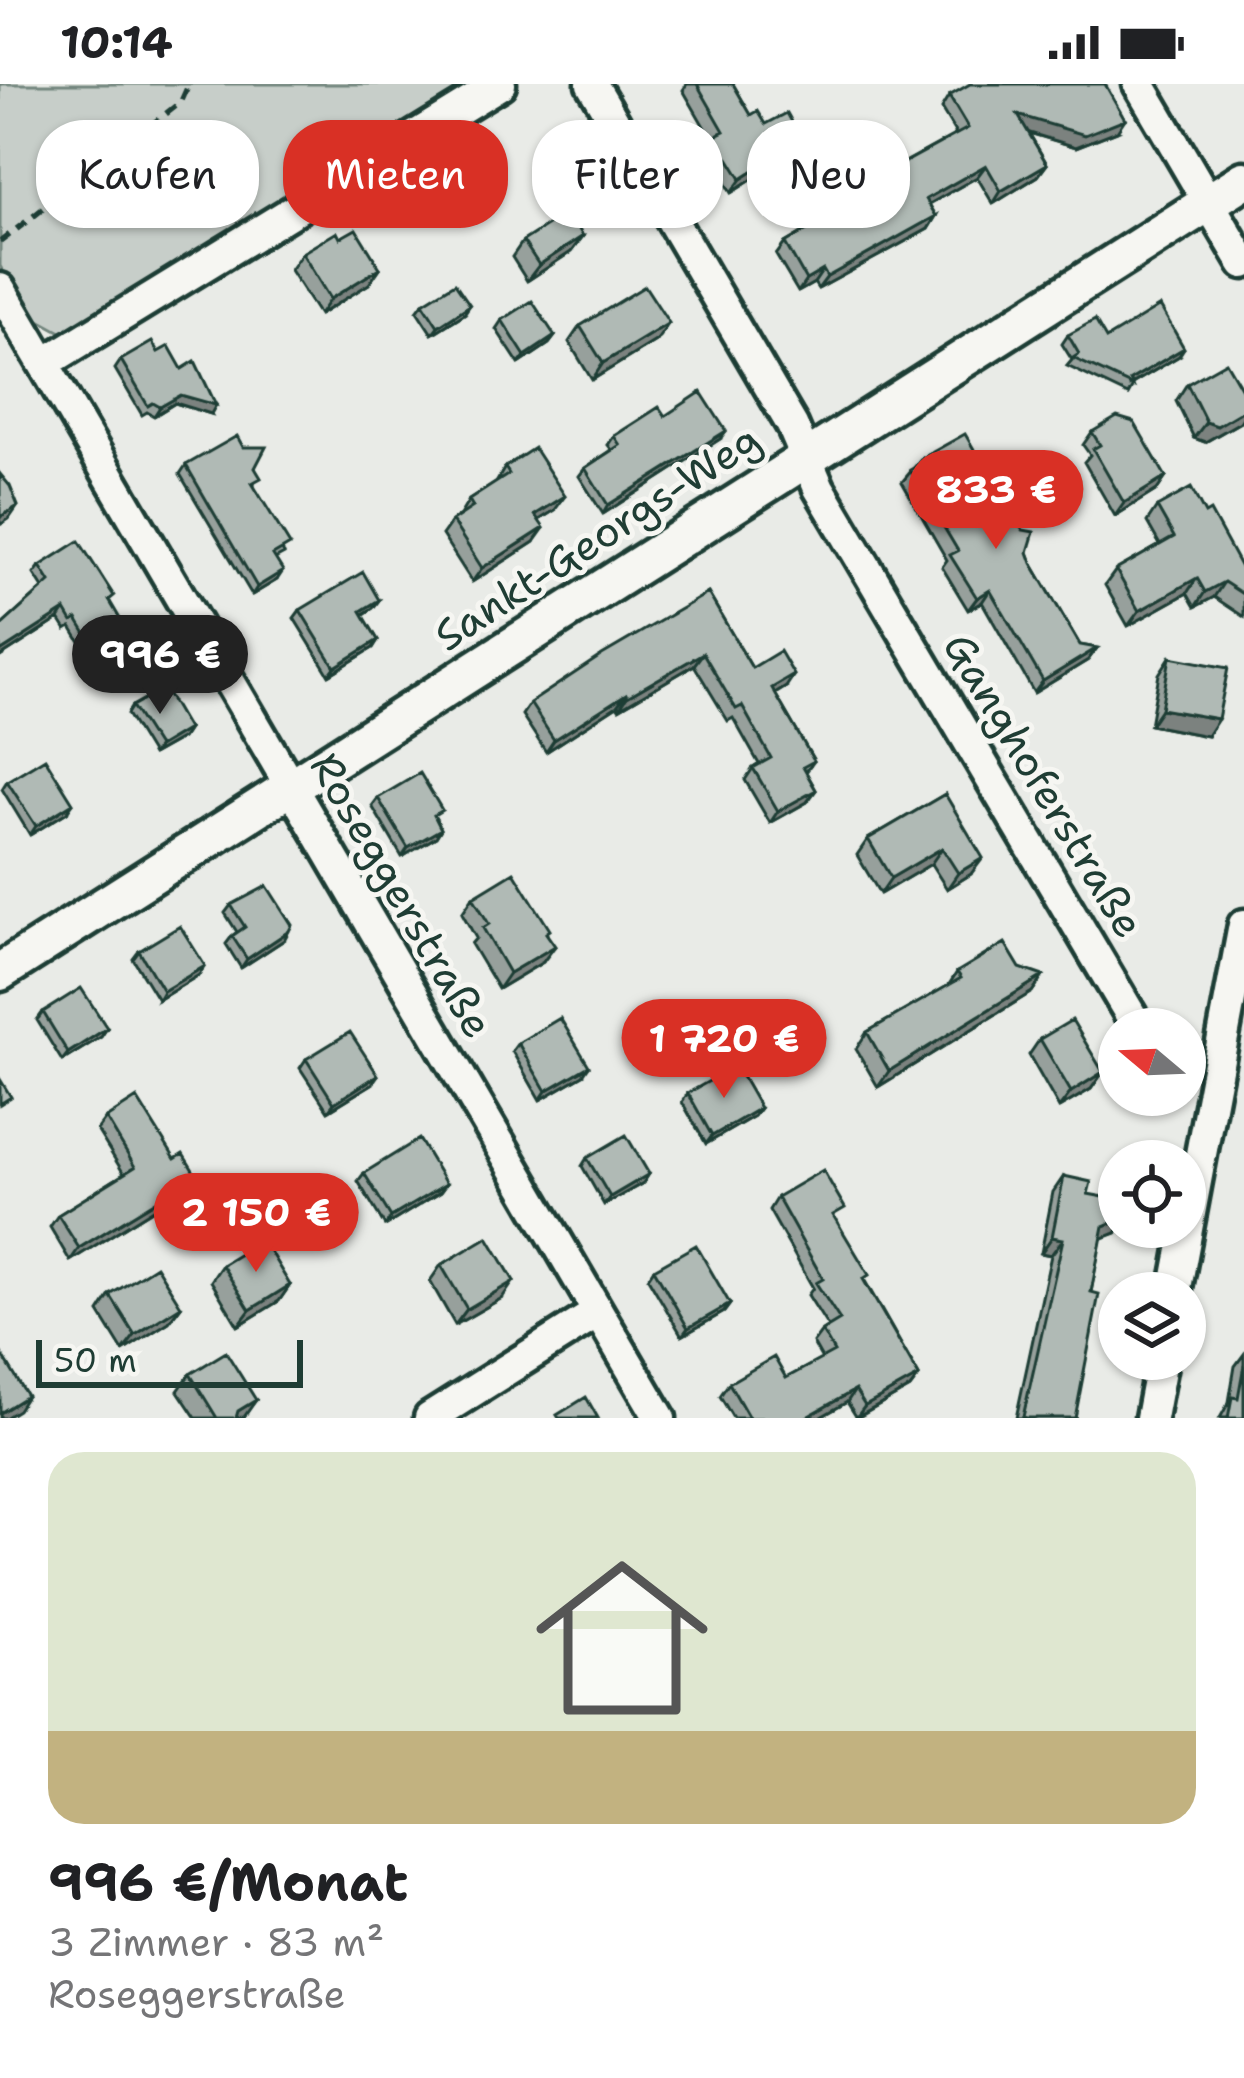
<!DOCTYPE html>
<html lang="de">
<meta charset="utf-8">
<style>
body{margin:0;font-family:"Shantell Sans",sans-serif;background:#f6f6f6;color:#202124;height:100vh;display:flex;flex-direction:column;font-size:45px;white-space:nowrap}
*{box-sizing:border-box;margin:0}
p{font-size:39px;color:#757577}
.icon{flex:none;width:66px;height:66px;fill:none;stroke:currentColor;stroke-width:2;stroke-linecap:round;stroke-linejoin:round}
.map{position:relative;height:1334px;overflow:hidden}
.drawer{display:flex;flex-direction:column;background:#fff;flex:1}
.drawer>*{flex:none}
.top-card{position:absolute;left:36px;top:36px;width:1173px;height:108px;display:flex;gap:24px}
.needle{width:78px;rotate:289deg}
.controls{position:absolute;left:1098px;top:924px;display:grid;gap:24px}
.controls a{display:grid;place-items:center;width:108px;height:108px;border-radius:50%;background:#fff;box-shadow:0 3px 9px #0004;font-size:60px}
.scale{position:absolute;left:36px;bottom:30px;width:267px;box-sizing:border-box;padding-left:12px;border:6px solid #1f3d34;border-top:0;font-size:33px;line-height:42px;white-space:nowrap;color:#1f3d34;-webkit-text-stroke:9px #f6f6f2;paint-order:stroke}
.price{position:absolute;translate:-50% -102px;padding:0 27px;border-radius:42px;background:#d93025;color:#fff;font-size:39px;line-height:78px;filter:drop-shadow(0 3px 6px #0008)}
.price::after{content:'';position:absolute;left:50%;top:72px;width:36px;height:27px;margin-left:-18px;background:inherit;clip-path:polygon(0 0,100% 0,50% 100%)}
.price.selected{background:#222;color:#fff}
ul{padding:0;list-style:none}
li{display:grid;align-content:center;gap:24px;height:636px;padding:0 48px}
li span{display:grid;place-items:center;height:372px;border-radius:36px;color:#555}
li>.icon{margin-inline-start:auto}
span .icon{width:216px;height:216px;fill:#fffc;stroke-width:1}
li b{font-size:51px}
.chip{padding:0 42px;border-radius:48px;background:#fff;box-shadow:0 3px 9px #0004;font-size:42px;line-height:108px}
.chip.selected{background:#d93025;color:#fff}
.status{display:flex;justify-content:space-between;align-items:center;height:84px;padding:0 60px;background:#fff;direction:ltr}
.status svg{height:33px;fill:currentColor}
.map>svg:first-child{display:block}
.green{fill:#c7cec9;stroke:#73867e;stroke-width:3}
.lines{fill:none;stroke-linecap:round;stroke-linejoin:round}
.minor-casing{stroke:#1f3d34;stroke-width:39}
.tertiary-casing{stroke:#1f3d34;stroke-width:45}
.path{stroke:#1f3d34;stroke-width:6;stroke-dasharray:12 9;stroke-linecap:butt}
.minor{stroke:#f6f6f2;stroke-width:30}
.tertiary{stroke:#f6f6f2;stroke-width:36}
.wall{fill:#97a09c;stroke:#1f3d34;stroke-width:3}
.shaded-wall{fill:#7b827f;stroke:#1f3d34;stroke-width:3}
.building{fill:#b0bab5;stroke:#1f3d34;stroke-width:3}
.labels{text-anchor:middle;stroke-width:10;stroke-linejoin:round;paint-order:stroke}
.street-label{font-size:42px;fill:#1f3d34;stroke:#f6f6f2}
</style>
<div class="status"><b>10:14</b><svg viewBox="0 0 49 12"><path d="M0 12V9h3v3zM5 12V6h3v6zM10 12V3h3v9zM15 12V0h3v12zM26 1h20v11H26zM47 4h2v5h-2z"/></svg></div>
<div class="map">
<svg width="1244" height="1334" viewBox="0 0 1244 1334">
<rect width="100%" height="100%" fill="#e9ebe7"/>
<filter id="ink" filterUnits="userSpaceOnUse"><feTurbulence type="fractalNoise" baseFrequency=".00833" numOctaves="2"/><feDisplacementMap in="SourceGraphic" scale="24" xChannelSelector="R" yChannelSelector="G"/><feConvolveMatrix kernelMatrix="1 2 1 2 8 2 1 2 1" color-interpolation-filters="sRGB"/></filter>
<g filter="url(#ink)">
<path class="green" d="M0,0h476l-403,247 -12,1 -35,-19 -26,-47z"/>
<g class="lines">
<defs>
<path id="minor" d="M592,0l200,341 27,63 320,541
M1139,0l105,179
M0,205l660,1129
M45,279l455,-279
M1175,1209l69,-368
M430,1334l167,-105
M1151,1334l11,-59"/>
<path id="tertiary" d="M0,888l1244,-792"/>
</defs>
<use href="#minor" class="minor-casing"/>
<use href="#tertiary" class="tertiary-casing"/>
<path class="path" d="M0,158l181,-140 8,-18"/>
<use href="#minor" class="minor"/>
<use href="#tertiary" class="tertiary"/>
</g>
<path class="wall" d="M687,0h46l18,31 15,9 36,16 -10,14 -61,39 -13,-22 -16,-4 11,-25 -30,-52z
M949,12l168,35 -41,16 -47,-14 18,31 -9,12 -45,28 -16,-27 -48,27 7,12 -8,13 -110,60 -4,-6 -16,9 -22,-37 9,-12 66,-39 -2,-3 9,-13 98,-54 -15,-25z
M583,152l-12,16 -44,29 -15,-24 11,-16z
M340,154l40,30 -11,16 -50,31 -29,-45 12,-17z
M423,219l41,11 -32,20 -15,-23z
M502,236l53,16 -6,8 -30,20 -23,-35z
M580,242l77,14 -65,40 -23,-38z
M1068,251l38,4 73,17 -47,28 1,2 -5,9 -61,-29 5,-6 -10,-16z
M158,268l24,17 29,45 -36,-11 -21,13 -7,-4 -5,3 -27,-46 6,-9z
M1187,300l57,9v23l-4,6 -35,20 -11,-4 -18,-37z
M665,332l55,23 -117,75 -24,-38 6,-8 27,-18 -4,-5 6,-9z
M1092,348l74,45 -9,13 -42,26 -31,-54 6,-7 -7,-10z
M922,374l63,8 43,86 4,11 48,82 17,3 -9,12 -54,33 -52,-91 -14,8 -26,-43 5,-7 -45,-78z
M186,381l69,3 -1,19 30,67 -9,5 2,21 -25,15 -72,-121z
M505,383l50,43 -16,10 -5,22 -62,40 -30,-47 10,-14 8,-6 9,-15 27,-17z
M1157,423l48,7 39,59v44l-30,-20 -19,10 -8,-14 -59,33 -23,-41 11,-15 44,-25 -13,-23z
M40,482l70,36 3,24 -31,19 -11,-18 -5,3 -7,-11 -59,38v-30l43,-39 -9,-14z
M708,509l44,75 34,19 -11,7 39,67 -8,11 10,18 -9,12 -37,21 -25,-43 8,-12 6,-4 -26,-46 -5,3 -34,-56 -75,44 -2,-3 -71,46 -24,-37 8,-12z
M379,516l-6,8 -10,7 15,25 -5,8 -44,27 -35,-57 6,-8z
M1170,573l37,79 -57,-11 9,-51z
M132,622l56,23 -6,9 -30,17 -25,-41z
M7,697l60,31 -37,23 -28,-46z
M945,710l26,80 -24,15 -16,-25 -51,30 -23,-39 11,-16z
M378,714l58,21 5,10 -5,8 -34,20 -30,-51z
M473,813l74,37 -4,28 -45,27 -27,-45 5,-6 -14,-25z
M231,821l53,35 -43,28 -15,-24 6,-8 5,-4 -12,-19z
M139,867l60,24 -41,25 -25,-41z
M957,888l86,4 -11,16 -154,95 -22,-38 11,-17 81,-46z
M43,928l64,16 -6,9 -39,24 -25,-41z
M1040,955l63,33 -12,17 -32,19 -30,-53z
M518,959l65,32 -43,25 -28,-49z
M306,975l66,25 -44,27 -28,-43z
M688,1009l72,15 -6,8 -48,28 -24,-42z
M106,1034l69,41 24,21 -9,12 -27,17 -3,-4 -90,56 -20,-34 8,-12 66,-41 -27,-44z
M587,1074l62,16 -6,9 -39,22 -22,-39z
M364,1089l82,11 -6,8 -55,34 -27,-45z
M1064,1092l24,18 28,39 -15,5 -10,54 -16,126h-59l35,-163 -10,-2 12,-61z
M777,1113l60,23 28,61 54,95 -9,12 -53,30 -10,-16 -28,16h-86l-13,-22 9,-13 57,-5 36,-19 -9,-16 9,-12 6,-4 -20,-32 5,-7 -44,-78z
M222,1181l68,20 -11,16 -41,25 -27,-45z
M441,1181l61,33 -47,27 -25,-44z
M654,1185l76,35 -6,8 -42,24 -34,-58z
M110,1211l71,11 -12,16 -46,29 -24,-39z
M1244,1270v64h-24l9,-16 6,-36z
M190,1290l66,26 -14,18h-46l-18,-27z"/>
<path class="shaded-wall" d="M1018,31l107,4 -8,12 -41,16 -66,-20z
M802,56l-10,14 -61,39 10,-14z
M712,69l16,5 -10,13 -16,-4z
M1047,80l-9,12 -45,28 8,-13z
M986,81l-9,12 -60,34 9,-12z
M936,132l-8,13 -110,60 9,-12z
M583,152l-12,16 -44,29 12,-16z
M380,184l-11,16 -50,31 11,-16z
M823,186l-9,13 -16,9 8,-12z
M470,221l-6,9 -32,20 6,-8z
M669,239l-12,17 -65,40 11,-17z
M555,252l-6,8 -30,20 6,-8z
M1184,264l-5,8 -49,29v-5z
M181,311l35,10 -5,9 -36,-11 -21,13 6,-9z
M1244,326v6l-4,6 -35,20 -11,-4 12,-16z
M726,347l-6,8 -117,75 5,-9z
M1166,393l-9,13 -42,26 9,-13z
M565,412l-10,14 -30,19 10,-14z
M18,422l-9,13 -9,6v-8z
M544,444l-10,14 -62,40 10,-14z
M283,487l-6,9 -25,15 5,-8z
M1197,494l-10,15 -59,33 11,-15z
M1224,498l-10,15 -19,10 10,-15z
M990,506l-8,12 -14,8 9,-12z
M379,516l-6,8 -18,11 6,-8z
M65,526l-6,9 -59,38v-5z
M119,533l-6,9 -31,19 6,-8z
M378,556l-5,8 -44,27 6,-8z
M1097,564l-9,12 -54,33 9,-12z
M703,569l-9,12 -75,44 8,-12z
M794,591l-8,12 -23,14 9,-13z
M626,610l-9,12 -71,46 8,-12z
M1161,625l57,10 -11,17 -57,-11z
M188,645l-6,9 -30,17 6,-8z
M816,706l-9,12 -37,21 8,-12z
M73,719l-6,9 -37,23 6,-9z
M441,745l-5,8 -34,20 6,-9z
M942,764l-11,16 -51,30 11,-16z
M983,774l-12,16 -24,15 11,-16z
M289,847l-5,9 -43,28 6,-9z
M555,862l-12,16 -45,27 11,-16z
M205,882l-6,9 -41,25 5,-9z
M1043,892l-11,16 -154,95 11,-16z
M107,944l-6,9 -39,24 6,-8z
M589,982l-6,9 -43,25 6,-9z
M1103,988l-12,17 -32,19 12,-16z
M378,991l-6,9 -44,27 6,-8z
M760,1024l-6,8 -48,28 6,-8z
M649,1090l-6,9 -39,22 6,-8z
M199,1096l-9,12 -27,17 9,-12z
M446,1100l-6,8 -55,34 6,-9z
M169,1109l-9,12 -90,56 9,-13z
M1119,1136l1,7 -4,6 -23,9 11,-16z
M1052,1153l11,2 -12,16 -10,-2z
M514,1197l-12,17 -47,27 12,-16z
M290,1201l-11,16 -41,25 12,-16z
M730,1220l-6,8 -42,24 6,-8z
M181,1222l-12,16 -46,29 12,-16z
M919,1292l-9,12 -54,30 9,-12z
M855,1306l-8,12 -28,16h-14z
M27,1312l-9,14 -13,8h-5v-5z
M256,1316l-12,17 -11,1 5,-7z"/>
<path class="building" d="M697,0h36l18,31 7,-4 8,13 21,-11 15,27 -61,39 -13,-21 -16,-5 6,-19 6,-3z
M970,0h135l20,35 -40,16 -67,-20 29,49 -46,27 -15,-26 -60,34 10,17 -109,61 -4,-7 -17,10 -21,-37 78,-46 -5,-9 110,-60 -19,-32z
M568,128l15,24 -44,29 -16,-24z
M356,145l24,39 -50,31 -28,-46 35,-21 3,6z
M455,199l15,22 -32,21 -15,-23z
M645,202l24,37 -66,40 -23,-37z
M532,217l23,35 -30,20 -23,-36z
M1160,222l24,42 -54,32 3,6 -60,-28 6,-4 -11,-19 27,-15 11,19z
M152,258l6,10 11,-6 13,23 13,-8 21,44 -35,-10 -21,12 -7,-4 -5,3 -27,-46z
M1226,278l18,31v17l-27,16 -11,-4 -19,-38z
M701,308l25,39 -118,74 -23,-37 35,-23 -6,-9 45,-29 6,9z
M1117,333l17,5 32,55 -42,26 -31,-54 7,-4 -8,-13z
M965,350l10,17 13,3 -3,12 38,64 11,2 -6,20 4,11 48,82 17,3 -54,33 -53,-91 -13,8 -27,-43 8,-4 -48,-81 14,-8 -2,-4z
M237,352l6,11h23l-11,21 6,10 -9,5 38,62 -17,10 10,16 -26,16 -71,-122z
M534,364l31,48 -30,19 9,13 -62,40 -30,-47 21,-14 -4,-7 40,-26 -4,-7z
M0,390l10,12 8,20 -18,11z
M1191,404l14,26 5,-3 34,62v22l-20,-13 -19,10 -8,-14 -58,33 -23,-41 58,-33 -17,-30z
M79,457l35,55 -5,4 10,17 -31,20 -11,-18 -5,3 -7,-12 -65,42v-25l50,-45 -10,-16z
M363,488l16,28 -18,11 17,29 -43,27 -35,-57z
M708,509l44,75 28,-17 14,24 -22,13 42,73 -11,6 13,23 -38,21 -25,-43 18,-10 -29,-52 -6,3 -33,-56 -76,44 -1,-3 -72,46 -24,-37 72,-48z
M1170,573l58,11 -10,51 -57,-10z
M164,604l24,41 -30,18 -26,-41z
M45,674l28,45 -37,23 -29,-45z
M420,689l22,37 -8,5 7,14 -33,19 -30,-50z
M945,710l38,64 -25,15 -16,-25 -51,30 -23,-39z
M514,788l36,58 -4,3 9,13 -46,27 -26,-45 6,-4 -16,-27z
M267,802l25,39 -3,6 -42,28 -15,-23 13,-9 -14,-22z
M180,842l25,40 -42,25 -24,-40z
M1005,859l15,25 23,8 -154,95 -22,-39 94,-54 -4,-6z
M81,904l26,40 -39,25 -25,-41z
M560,934l29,48 -43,25 -28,-48z
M1072,936l31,52 -32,20 -31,-53z
M350,948l28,43 -44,28 -28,-44z
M736,982l24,42 -48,28 -24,-43z
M0,995l11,18 -11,7z
M137,1014l38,61 8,-5 16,26 -27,17 -3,-4 -90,55 -21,-33 77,-48 -29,-49z
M626,1051l23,39 -39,23 -23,-39z
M419,1055l27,45 -55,33 -27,-44z
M823,1086l22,38 -12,7 36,60 -6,4 56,97 -54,30 -10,-16 -50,28h-56l-20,-35 45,-26 12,21 48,-26 -12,-21 18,-11 -24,-37 7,-4 -46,-82z
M1064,1092l27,6 -3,12 21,4 10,10v12l-15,6 -13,66 8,2 -24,124h-48l-4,-1 40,-178 -11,-2z
M488,1153l26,44 -47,28 -26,-44z
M263,1156l27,45 -40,25 -28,-45z
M696,1161l34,59 -42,24 -34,-59z
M156,1182l25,40 -46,29 -25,-40z
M0,1267l27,45 -27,17z
M226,1268l30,48 -18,11 -2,7h-19l-27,-44z
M1244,1281v53h-16l4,-21 6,1z
M586,1313l12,21h-39l-2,-3z"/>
</g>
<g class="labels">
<g class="street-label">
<text transform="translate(597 453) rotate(-33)" y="15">Sankt-Georgs-Weg</text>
<text transform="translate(1044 701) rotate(59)" y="15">Ganghoferstraße</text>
<text transform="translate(402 811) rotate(60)" y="15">Roseggerstraße</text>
</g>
</g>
</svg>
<div class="controls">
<a><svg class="needle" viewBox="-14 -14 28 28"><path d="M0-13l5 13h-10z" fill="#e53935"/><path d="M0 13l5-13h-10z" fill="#757577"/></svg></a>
<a><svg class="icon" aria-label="locate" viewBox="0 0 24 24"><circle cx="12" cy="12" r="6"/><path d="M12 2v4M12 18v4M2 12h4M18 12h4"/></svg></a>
<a><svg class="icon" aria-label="layers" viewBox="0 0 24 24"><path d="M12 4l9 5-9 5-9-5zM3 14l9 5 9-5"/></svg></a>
</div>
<div class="scale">50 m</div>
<b class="price" style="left:996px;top:468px">833 €</b>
<b class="price selected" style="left:160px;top:633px">996 €</b>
<b class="price" style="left:724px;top:1017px">1 720 €</b>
<b class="price" style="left:256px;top:1191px">2 150 €</b>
<div class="top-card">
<a class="chip">Kaufen</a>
<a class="chip selected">Mieten</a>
<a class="chip">Filter</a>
<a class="chip">Neu</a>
</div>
</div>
<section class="drawer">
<ul>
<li><span style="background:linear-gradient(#dfe7d0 75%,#c2b280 0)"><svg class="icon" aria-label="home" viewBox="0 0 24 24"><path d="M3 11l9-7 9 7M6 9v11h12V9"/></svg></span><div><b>996 €/Monat</b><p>3 Zimmer · 83 m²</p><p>Roseggerstraße</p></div></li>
</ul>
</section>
